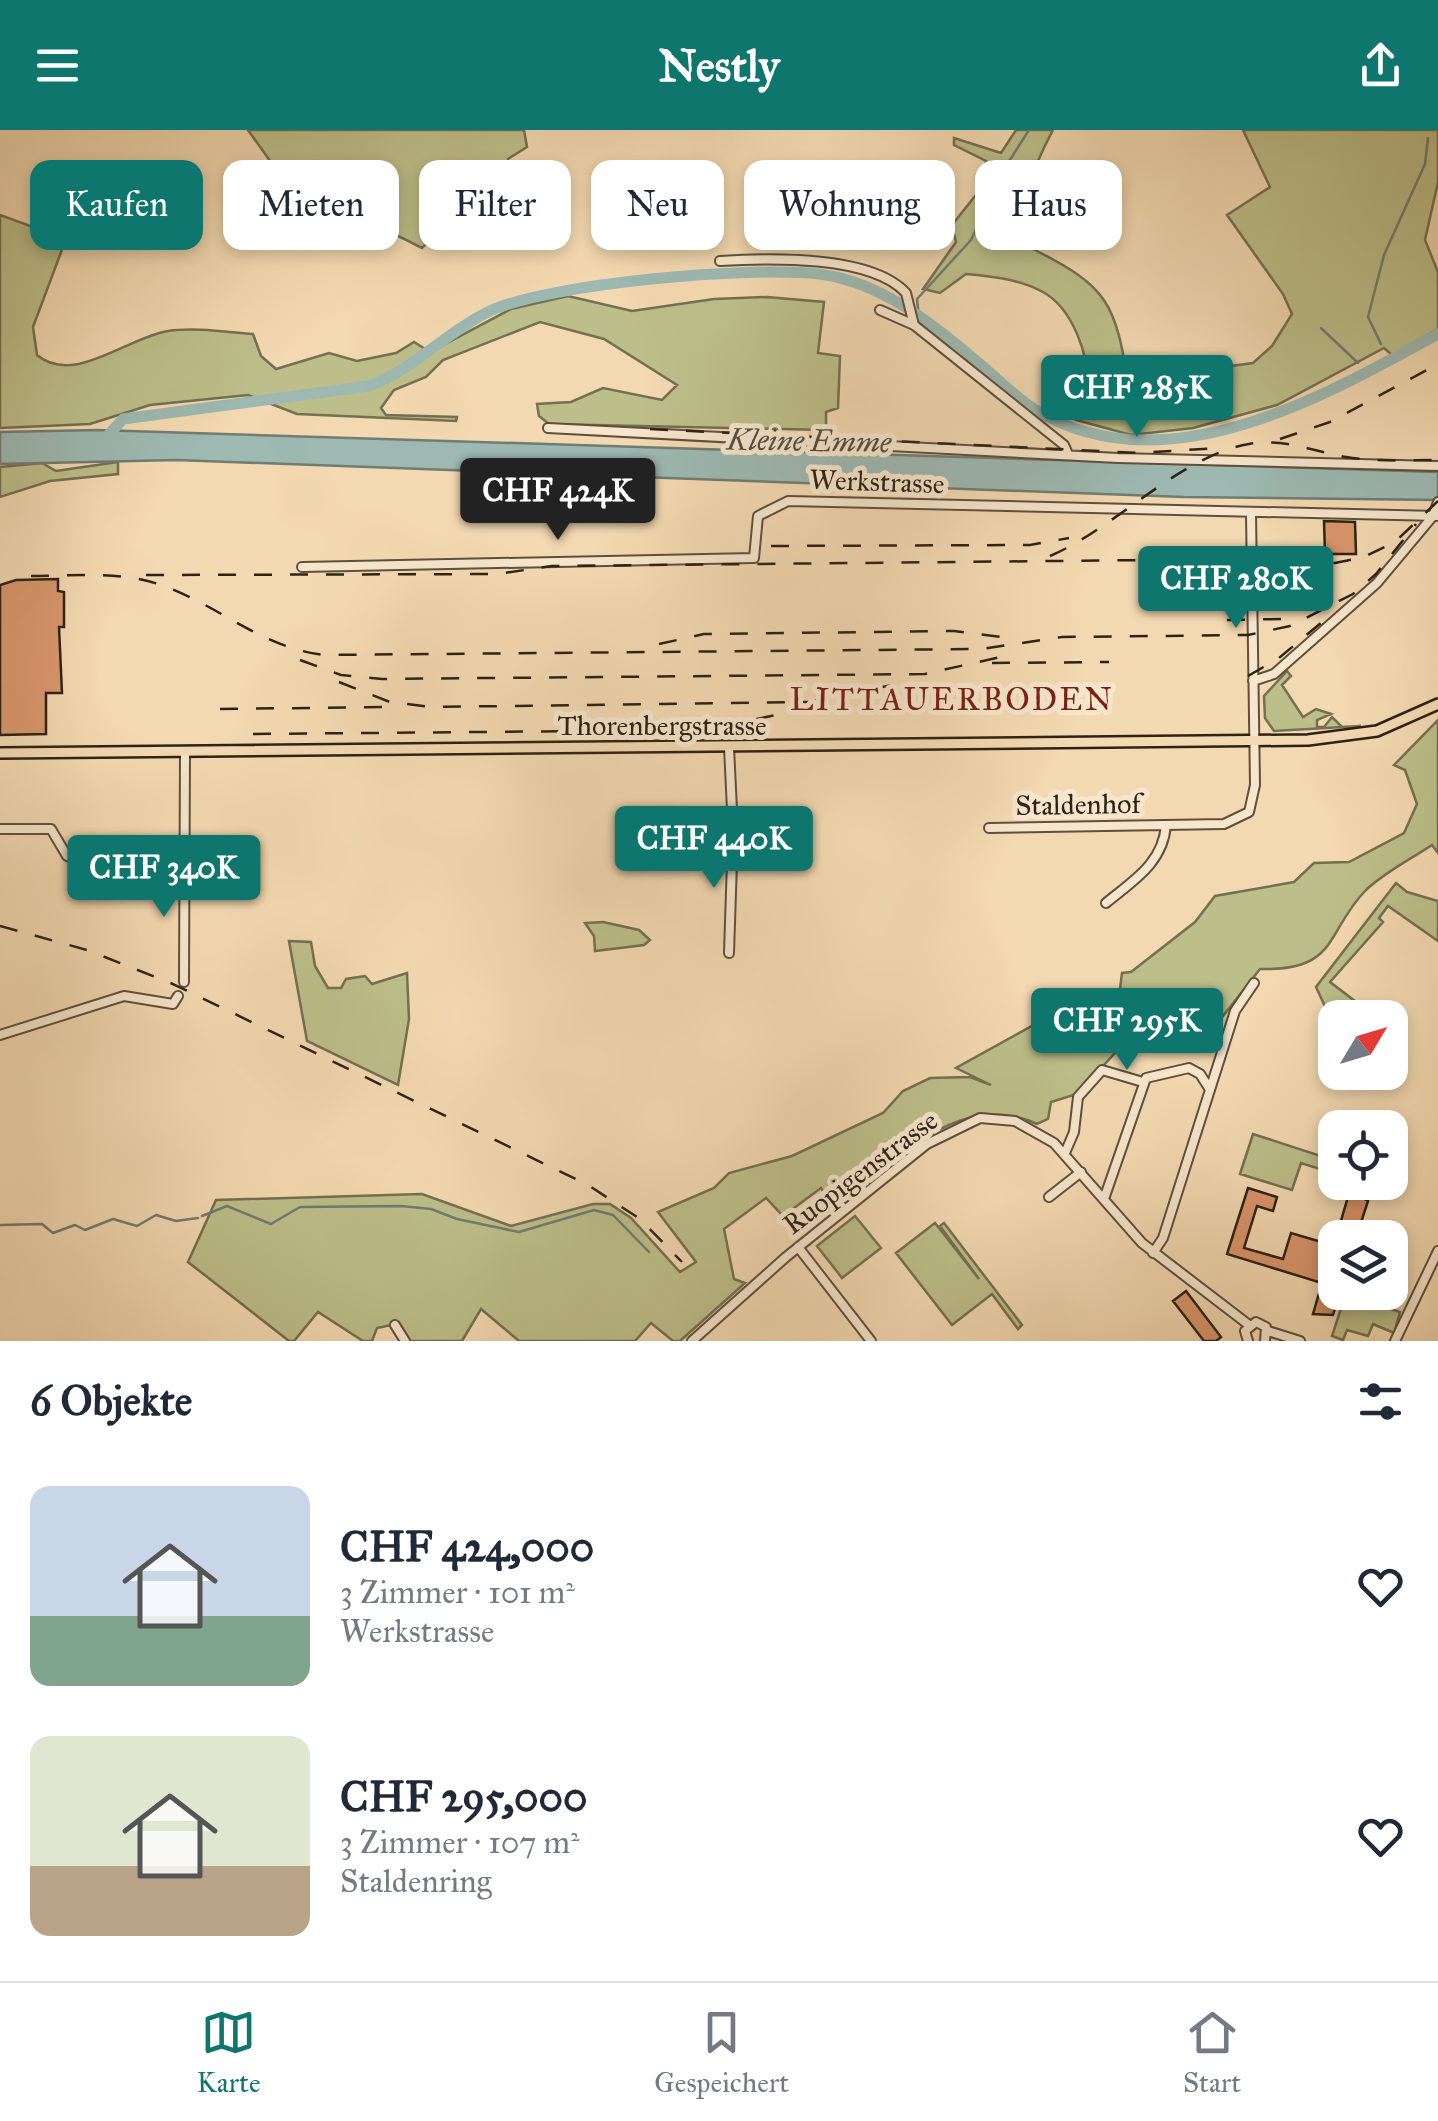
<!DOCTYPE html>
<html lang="de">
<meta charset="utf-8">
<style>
body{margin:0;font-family:"IM FELL Great Primer",serif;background:#f2f2f3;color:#1f2937;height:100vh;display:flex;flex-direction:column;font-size:38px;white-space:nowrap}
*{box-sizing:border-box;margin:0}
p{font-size:32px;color:#747a83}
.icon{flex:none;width:55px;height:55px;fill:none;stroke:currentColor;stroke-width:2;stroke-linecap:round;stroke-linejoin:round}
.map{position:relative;height:1211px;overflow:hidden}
.panel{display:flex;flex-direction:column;background:#fff;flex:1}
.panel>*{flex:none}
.guide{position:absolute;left:30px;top:30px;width:1380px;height:90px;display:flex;gap:20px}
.needle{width:65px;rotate:52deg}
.controls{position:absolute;left:1318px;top:870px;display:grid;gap:20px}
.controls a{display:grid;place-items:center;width:90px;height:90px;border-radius:20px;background:#fff;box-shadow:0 5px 15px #0003;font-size:50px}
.price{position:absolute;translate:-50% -85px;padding:0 22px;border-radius:10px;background:#0f766e;color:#fff;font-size:32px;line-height:65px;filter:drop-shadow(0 2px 5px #0008)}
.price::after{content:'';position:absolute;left:50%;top:60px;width:30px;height:22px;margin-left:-15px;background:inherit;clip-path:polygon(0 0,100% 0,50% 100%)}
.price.active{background:#222;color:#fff}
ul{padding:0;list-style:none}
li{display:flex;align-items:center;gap:30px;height:250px;padding:0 30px}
li span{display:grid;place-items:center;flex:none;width:280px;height:200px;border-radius:20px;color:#555}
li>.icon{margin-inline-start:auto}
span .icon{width:120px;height:120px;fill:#fffc;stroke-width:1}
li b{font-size:42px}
h2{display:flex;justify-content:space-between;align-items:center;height:120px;padding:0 30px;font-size:42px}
.pill{padding:0 35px;border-radius:20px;background:#fff;box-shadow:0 5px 15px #0003;font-size:35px;line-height:90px}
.pill.active{background:#0f766e;color:#fff}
header{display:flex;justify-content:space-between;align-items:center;height:130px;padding:0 30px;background:#0f766e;color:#fff;font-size:45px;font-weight:800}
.dock{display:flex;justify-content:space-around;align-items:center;height:140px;border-top:2px solid #e0e1e3;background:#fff;font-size:28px;color:#747a83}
.dock a{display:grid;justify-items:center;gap:5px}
.dock .active{color:#0f766e}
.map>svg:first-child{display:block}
.green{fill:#bdbf8a;stroke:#747050;stroke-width:2.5}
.water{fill:#9db9b2;stroke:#707d74;stroke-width:2.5}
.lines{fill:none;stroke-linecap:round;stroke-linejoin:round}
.stream{stroke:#707d74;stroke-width:2.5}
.river{stroke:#9db9b2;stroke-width:11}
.building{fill:#d9966c;stroke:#2c2216;stroke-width:2.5}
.minor-casing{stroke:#5e503d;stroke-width:12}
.major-casing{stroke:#2c2216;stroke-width:14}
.minor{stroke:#f7e6cc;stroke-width:8}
.major{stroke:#f3d9b1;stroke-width:9}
.rail{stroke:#2c2216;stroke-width:2.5;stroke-dasharray:18 18;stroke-linecap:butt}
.labels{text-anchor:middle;stroke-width:10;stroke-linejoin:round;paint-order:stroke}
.street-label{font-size:28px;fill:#2c2216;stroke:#f7e6cc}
.water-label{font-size:30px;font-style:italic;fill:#4e4f45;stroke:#f7e6cc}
.quarter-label{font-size:32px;letter-spacing:2.5px;fill:#7a1f14;stroke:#f7e6cc}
</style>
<header><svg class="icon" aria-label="menu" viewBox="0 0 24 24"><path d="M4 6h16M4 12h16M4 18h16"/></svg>Nestly<svg class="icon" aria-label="share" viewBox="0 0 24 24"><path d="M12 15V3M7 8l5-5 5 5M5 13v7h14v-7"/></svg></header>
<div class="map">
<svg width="1438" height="1211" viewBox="0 0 1438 1211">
<rect width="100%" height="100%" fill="#f3d9b1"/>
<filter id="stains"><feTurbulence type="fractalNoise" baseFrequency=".002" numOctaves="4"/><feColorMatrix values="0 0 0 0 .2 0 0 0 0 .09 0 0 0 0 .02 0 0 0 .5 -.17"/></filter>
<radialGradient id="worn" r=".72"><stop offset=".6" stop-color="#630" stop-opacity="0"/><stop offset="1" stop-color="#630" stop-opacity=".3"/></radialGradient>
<path class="green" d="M248,0h276l3,17 -19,12 -6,32 -26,-17 -30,51 -24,23c-28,-14 -45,-27 -72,-6l-45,-32z
M1016,0h37c-21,40 -36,73 -22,118 78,39 84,54 98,139l49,-14 75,-10 19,-17 20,-32 -9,-20 -56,-79 43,-28 -27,-57h195v52l-13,58 13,32v57l-46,26 -8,-7 -107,57 -84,23 -62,7 -55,-15c4,-8 11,-19 12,-28 2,-35 -15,-85 -47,-101 -23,-12 -51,-15 -75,-17l-26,19 -17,-4 33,-47 -4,-17 27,-34 7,-30 -32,-16v-7l47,15z
M0,85l66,24 -33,88 4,28c37,31 91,-18 131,-24 26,-4 59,1 85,3l8,22 15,13 53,-16 28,8 39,-8 18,-11 16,10 81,-43 57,-13 64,15 82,-12 53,-2 57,5 -6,51 22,3 -2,52 -12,4v18l-277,-6 -10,-8 -2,-12 34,-2 32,-14 59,12 15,-15 -73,-46 -64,-17 -97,38 -17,17 -32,13 -13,18 5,7 71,2 -1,4 -159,-7 -49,-19 -98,10 -60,19 -90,4z
M118,332v12l-68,7 -50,16v-30l42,-4 14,8z
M1287,541l4,5 -9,9 21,32 13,-8 15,5 -14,6v7h7l8,-10 10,10 19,-1 -87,5 -9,-13 -1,-22z
M1438,590v133l-6,-8c-21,14 -47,27 -66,45 -41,42 -27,81 -106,79l-44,56 -60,17 -4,-3 -36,13 -39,42 -26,8 -3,17 -11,5c-77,-35 -135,33 -192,78l-9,-12 -12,3 -3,-5 -38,28 -17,-18 -42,31 10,50 11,4 -65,58h-7l-22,-18 -16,18h-116l-38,-32 -19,32h-54l-12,-17 -19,4 -5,13h-9l-45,-29 -24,29h-5l-101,-79 28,-62 206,-6 89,32 82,-22h17l21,14 49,54 16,-10 -38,-50 56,-24 15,-15 63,-17 91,-43 20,-22 27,-13 40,-1 21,8 -35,-17 101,-56 12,9 24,-6 -3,-13 29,-5 3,-24 9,-1 64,-50 20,-26 79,-14 20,-19 35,-1 55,-29 13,-29 -12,-34 -11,-5z
M1396,753l11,9 31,9v40l-50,-35 -9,12 4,4 -53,60 46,35 -41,1v10l-19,-41z
M603,792l36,8 11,10 -6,5 -49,6 -1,-15 -9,-13z
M289,811l22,1 4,24 13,22h13l5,-9 19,-3 7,8 35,-11 2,46 -11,66 -91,-44z
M1253,1004l74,24 -4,12 -22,-7 -9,27 -52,-16z
M855,1086l26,32 -39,30 -25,-32z
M935,1093l44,56 -39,-53 4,-3 78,102 -4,4 -26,-35 -40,31 -56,-72z
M1346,1163h15l-1,6 40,13 -6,21 -21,-9 -5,12 -21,-6 -4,10 -11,-4z"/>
<path class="water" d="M97,300l1341,42v28l-254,-3 -1008,-37 -176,4v-32z"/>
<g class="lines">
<path class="stream" d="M919,187l-2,-18 54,-59 35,-74 23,-36
M1321,198l37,35
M1381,214l-13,-27 16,-62 41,-91 3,-26
M202,1086l25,-10 44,18 29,-17 101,-1 30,3 26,10 62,13 75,-22 19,5 36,37
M0,1095l42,-1 11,9 22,-8 10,5 28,-11 24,7 19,-11 20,6 22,-3"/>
<path class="river" d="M101,313l22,-24 246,-33c44,-16 77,-54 121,-75 60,-28 261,-45 329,-37 66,8 119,55 168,96 15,13 30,28 47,39 129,80 289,-12 404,-75"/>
</g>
<path class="building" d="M1324,391l31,1 1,32h-31z
M58,449v12l6,1v35h-5l3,66h-16v41l-46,1v-150l16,-5z
M1248,1058l29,9 -4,14 -16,-5 -13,42 39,11 8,-26 44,13v46h5l-7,23 -20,-1 9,-31 -95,-29z
M1350,1060l18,11 -12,37h-20z
M1186,1161l35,46 -5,4h-12l-31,-40z"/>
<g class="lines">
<defs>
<path id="minor" d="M720,131c48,-3 151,-6 186,32l8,32
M880,180l34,15 150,120 4,9
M548,298l570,30 320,8
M1433,386l5,-14
M302,437l452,-9 4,-42 30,-15 650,15
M1253,551l21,-7 103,-91 56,-67
M989,698l235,-4 25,-12 6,-27 -4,-272
M0,699h51l16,27 13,5 105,1
M1106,773c28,-23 57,-40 60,-78
M729,823l4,-122 -4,-84
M184,852l1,-231
M0,905l124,-39 49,8 5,-8
M1065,1023l9,-21 4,-35 24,-27 41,12
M1049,1067l32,-25
M1104,1069l42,-121 43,-10 11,6 9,14
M798,1117l73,94
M1153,1123l10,-15 72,-227 19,-28
M395,1195l10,16
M1268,1201l32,10
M692,1211l94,-84 141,-113 53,-26 35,3 39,22 88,100 107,82
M1248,1211l-3,-10 11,-9 10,5 -1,14
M1395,1211l43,-90"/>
<path id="major" d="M0,623l1308,-13 69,-9 61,-27"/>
</defs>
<use href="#minor" class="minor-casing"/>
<use href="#major" class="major-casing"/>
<use href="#minor" class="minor"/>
<use href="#major" class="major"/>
<path class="rail" d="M650,299l488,24 80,-5
M1280,309l50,-17 108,-58
M771,416l259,-1 39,-7
M1050,426c66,-28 129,-100 199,-112 35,-6 63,7 97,13 30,5 62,3 92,3
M146,445l351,-1 55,-8 703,-7 80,4 29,-6 31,-15 43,-41
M31,446c46,0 95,-6 138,12 54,21 95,60 155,67l657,-6 81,-12 186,-2 42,-9 63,-32 23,-20 40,-50
M1266,448l67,-4
M1227,490l55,-1
M659,514l45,-10 250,-3 48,6
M300,530l41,15 41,4 543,-5 80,-18
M992,533l117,-1
M1248,546l31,-18 49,-41
M339,552l51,20 41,5 377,-5 99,-20
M220,579l165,-2
M253,604l452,-4 94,-20
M0,796l87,24 86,34 415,201 52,34 42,43"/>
</g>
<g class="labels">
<g class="street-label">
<text transform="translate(877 351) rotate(2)" y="10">Werkstrasse</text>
<text x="662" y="605">Thorenbergstrasse</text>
<text transform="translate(1078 674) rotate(-1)" y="10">Staldenhof</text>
<text transform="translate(860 1042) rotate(-37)" y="10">Ruopigenstrasse</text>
</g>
<g class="water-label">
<text transform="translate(809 311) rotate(1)" y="10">Kleine Emme</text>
</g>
<g class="quarter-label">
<text x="952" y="580">LITTAUERBODEN</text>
</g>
</g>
<rect width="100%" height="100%" filter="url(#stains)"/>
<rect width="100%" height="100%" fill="url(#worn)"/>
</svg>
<div class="controls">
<a><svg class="needle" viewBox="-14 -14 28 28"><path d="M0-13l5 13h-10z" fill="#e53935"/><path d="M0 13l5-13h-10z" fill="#747a83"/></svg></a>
<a><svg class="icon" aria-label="locate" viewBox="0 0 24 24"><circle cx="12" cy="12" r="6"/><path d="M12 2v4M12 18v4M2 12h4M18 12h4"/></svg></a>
<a><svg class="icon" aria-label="layers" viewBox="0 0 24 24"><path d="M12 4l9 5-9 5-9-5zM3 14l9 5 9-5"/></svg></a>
</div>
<b class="price" style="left:1137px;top:310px">CHF 285K</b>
<b class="price active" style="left:558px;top:413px">CHF 424K</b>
<b class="price" style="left:1236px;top:501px">CHF 280K</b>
<b class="price" style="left:714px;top:761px">CHF 440K</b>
<b class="price" style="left:164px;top:790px">CHF 340K</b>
<b class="price" style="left:1127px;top:943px">CHF 295K</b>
<div class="guide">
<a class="pill active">Kaufen</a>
<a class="pill">Mieten</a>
<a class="pill">Filter</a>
<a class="pill">Neu</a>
<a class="pill">Wohnung</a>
<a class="pill">Haus</a>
</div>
</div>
<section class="panel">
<h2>6 Objekte<svg class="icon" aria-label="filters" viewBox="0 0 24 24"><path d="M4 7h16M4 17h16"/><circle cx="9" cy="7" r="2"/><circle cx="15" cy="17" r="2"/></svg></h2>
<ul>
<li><span style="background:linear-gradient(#c9d6e8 65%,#7fa58c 0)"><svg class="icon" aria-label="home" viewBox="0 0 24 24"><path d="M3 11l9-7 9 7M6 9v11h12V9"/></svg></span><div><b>CHF 424,000</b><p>3 Zimmer · 101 m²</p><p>Werkstrasse</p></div><svg class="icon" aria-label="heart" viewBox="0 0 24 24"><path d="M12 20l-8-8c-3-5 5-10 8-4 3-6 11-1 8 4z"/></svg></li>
<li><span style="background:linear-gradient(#dfe7d0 65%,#b9a48a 0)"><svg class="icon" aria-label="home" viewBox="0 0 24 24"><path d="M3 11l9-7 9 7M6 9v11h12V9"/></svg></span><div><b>CHF 295,000</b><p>3 Zimmer · 107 m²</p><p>Staldenring</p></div><svg class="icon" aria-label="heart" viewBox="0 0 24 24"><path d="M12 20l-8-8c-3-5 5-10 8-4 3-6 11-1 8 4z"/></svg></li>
</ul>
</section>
<nav class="dock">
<a class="active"><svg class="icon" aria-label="map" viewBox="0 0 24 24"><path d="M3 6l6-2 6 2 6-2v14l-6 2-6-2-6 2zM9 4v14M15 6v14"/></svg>Karte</a>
<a><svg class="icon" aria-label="saved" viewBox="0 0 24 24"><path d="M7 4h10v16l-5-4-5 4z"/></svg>Gespeichert</a>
<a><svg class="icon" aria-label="home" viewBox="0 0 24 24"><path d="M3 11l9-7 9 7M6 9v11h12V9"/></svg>Start</a>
</nav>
